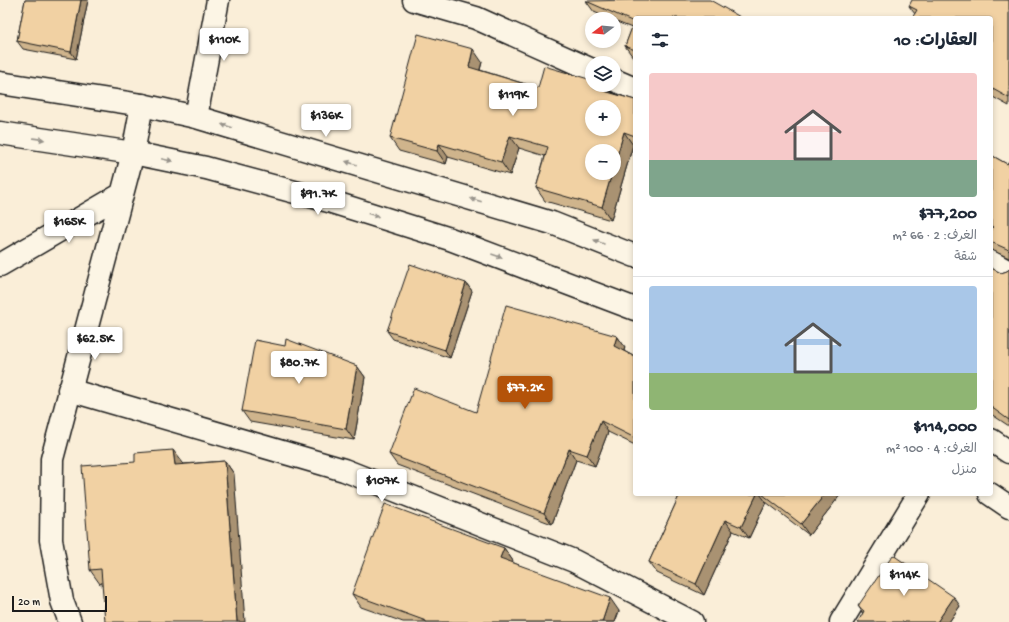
<!DOCTYPE html>
<html lang="ar">
<meta charset="utf-8">
<style>
body{margin:0;font-family:"Gochi Hand","Playpen Sans Arabic",sans-serif;background:#f6f6f7;color:#1f2937;direction:rtl;height:100vh;display:flex;flex-direction:column;font-size:15px;white-space:nowrap}
*{box-sizing:border-box;margin:0}
p{font-size:13px;color:#747a83}
.icon{flex:none;width:22px;height:22px;fill:none;stroke:currentColor;stroke-width:2;stroke-linecap:round;stroke-linejoin:round}
.map{position:relative;flex:1;overflow:hidden;direction:ltr}
.drawer{position:absolute;left:633px;top:16px;width:360px;height:480px;display:flex;flex-direction:column;background:#fff;border-radius:4px;box-shadow:0 2px 6px #0003;direction:rtl}
.drawer>*{flex:none}
.needle{width:26px;rotate:254deg}
.buttons{position:absolute;left:585px;top:12px;display:grid;gap:8px}
.buttons a{display:grid;place-items:center;width:36px;height:36px;border-radius:50%;background:#fff;box-shadow:0 2px 6px #0003;font-size:20px}
.scale{position:absolute;left:12px;bottom:10px;width:95px;box-sizing:border-box;padding-left:4px;border:2px solid #1c1c1c;border-top:0;font-size:11px;line-height:14px;white-space:nowrap;color:#1c1c1c;-webkit-text-stroke:3px #fcf5e5;paint-order:stroke}
.price{position:absolute;translate:-50% -34px;padding:0 9px;border-radius:4px;background:#fff;color:#222;font-size:13px;line-height:26px;filter:drop-shadow(0 1px 2px #0008)}
.price::after{content:'';position:absolute;left:50%;top:24px;width:12px;height:9px;margin-left:-6px;background:inherit;clip-path:polygon(0 0,100% 0,50% 100%)}
.price.selected{background:#b45309;color:#fff}
ul{padding:0;list-style:none}
li{display:grid;align-content:center;gap:8px;height:212px;padding:0 16px}
li+li{border-top:1px solid #e0e1e3}
li span{display:grid;place-items:center;height:124px;border-radius:4px;color:#555}
li>.icon{margin-inline-start:auto}
span .icon{width:72px;height:72px;fill:#fffc;stroke-width:1}
li b{font-size:17px}
h2{display:flex;justify-content:space-between;align-items:center;height:48px;padding:0 16px;font-size:17px}
.map>svg:first-child{display:block}
.lines{fill:none;stroke-linecap:round;stroke-linejoin:round}
.minor-casing{stroke:#1c1c1c;stroke-width:25}
.tertiary-casing{stroke:#1c1c1c;stroke-width:25}
.minor{stroke:#fcf5e5;stroke-width:22}
.tertiary{stroke:#fcf5e5;stroke-width:22}
.wall{fill:#cfb48c;stroke:#1c1c1c}
.shaded-wall{fill:#a99272;stroke:#1c1c1c}
.building{fill:#f1d1a3;stroke:#1c1c1c;fill-rule:evenodd}
.oneway{fill:#97938b}
</style>
<div class="map">
<svg width="1009" height="622" viewBox="0 0 1009 622">
<rect width="100%" height="100%" fill="#faeed8"/>
<filter id="ink" filterUnits="userSpaceOnUse"><feTurbulence type="fractalNoise" baseFrequency=".025" numOctaves="2"/><feDisplacementMap in="SourceGraphic" scale="8" xChannelSelector="R" yChannelSelector="G"/><feConvolveMatrix kernelMatrix="1 2 1 2 8 2 1 2 1" color-interpolation-filters="sRGB"/></filter>
<g filter="url(#ink)">
<g class="lines">
<defs>
<path id="minor" d="M414,0l62,18 116,52
M614,80l21,9
M196,117l22,-117
M991,262l18,10
M0,265l122,-71
M69,390l275,80 230,91 118,61
M70,622l-8,-21 -11,-61 1,-81 81,-306 9,-48
M841,622l78,-128"/>
<path id="tertiary" d="M0,83l142,22 54,12 356,106 83,33
M0,133l133,20 73,15 126,34 118,37 185,70
M991,440l18,12
M990,494l19,13"/>
</defs>
<use href="#minor" class="minor-casing"/>
<use href="#tertiary" class="tertiary-casing"/>
<use href="#minor" class="minor"/>
<use href="#tertiary" class="tertiary"/>
</g>
<path class="wall" d="M25,0h63l-12,59 -53,-10 -6,-8z
M1009,0v106l-18,-10v-78l-76,-4 -6,-8z
M586,1l49,17v40l-2,-1 -8,-11 7,-18 -18,-7v-2h-4l-16,-7z
M482,62l-2,8 58,18 64,2 33,10v46l-2,-1 -22,75 -66,-19 -9,-13 9,-32 -26,-8 -9,27 -62,-18 -2,7 -47,-13 -9,-13z
M991,155l16,9 2,-3v97l-17,-8 -1,-2z
M991,268l10,5 6,-2 2,-2v157l-18,-12z
M466,283l6,8 -22,67 -57,-19 -6,-8z
M617,336l8,11 -1,4 11,6v88l-27,-13 -13,34 -19,-6 -24,64 -155,-59 -8,-11 87,-42z
M285,346l72,20 8,11 -11,63 -104,-18 -8,-11z
M225,461l9,13 -132,109 -2,1 -10,-14 93,-107v1z
M680,494h161l-32,41 -43,-33 -17,36 -16,-7 -29,64 -47,-22 -8,-11z
M504,548l9,13 -1,1 107,49 -4,11h-212l-42,-15 -9,-13z
M858,606h102l-11,16h-91l5,-9z"/>
<path class="shaded-wall" d="M81,0h7l-12,59 -5,-7z
M473,49l9,13 -5,18 -8,-13z
M595,85h4l6,9 -11,-6z
M624,132l9,13 -22,75 -9,-13 10,-34h2v-7z
M510,136l9,12 -9,27 -9,-13z
M439,144l9,13 -2,7 -9,-13z
M466,283l6,8 -22,67 -5,-8z
M617,336l8,11 -3,10 -8,-11z
M357,366l8,11 -11,63 -8,-11z
M601,421l7,11 -13,34 -8,-11z
M569,449l7,11 -24,64 -8,-11z
M173,450l10,13 1,15 -9,-13z
M225,461l9,13 11,148h-8z
M757,494h3l6,8 -17,36 -8,-11z
M825,494h16l-32,41 -8,-11z
M725,520l8,11 -29,64 -8,-11z
M504,548l9,13 -4,10 -9,-13z
M954,597l6,9 -11,16h-12z
M610,598l9,13 -4,11h-13z"/>
<path class="building" d="M25,0h56l-10,52 -54,-11z
M632,0h78l32,18h-107v32l-10,-4 9,-24 -48,-21z
M912,0h97v98l-18,-10v-70h-79l5,-8 -8,-4z
M418,34l55,15 -4,18 69,21 6,-22 48,14v5h3l-1,3 41,12v36l-11,-4 -10,34v-15h-22v22h20l-10,34 -66,-19 12,-41 -38,-11 -9,26 -62,-18 -2,7 -47,-13zM592,107h22v22h-22z
M991,155l16,9 2,-3v90l-2,-2 -16,-7v-13l2,-2 -2,-1z
M410,264l56,19 -21,67 -58,-19z
M991,268l10,5 6,-2 2,-2v151l-18,-13z
M506,305l111,31 -3,10 21,11v81l-34,-17 -14,34 -18,-6 -25,64 -155,-59 25,-66 62,24z
M286,339l71,27 -11,63 -104,-18 13,-71 30,6z
M173,450l2,15 50,-4 12,161h-132l-4,-53 -11,1 -8,-104 53,-4v-9z
M680,494h77l-16,33 -16,-7 -29,64 -47,-22z
M762,494h63l-24,30z
M385,504l119,44 -4,10 110,40 -8,24h-176v-1l-74,-27z
M893,555l61,42 -17,25h-79l6,-11 -6,-5z"/>
<defs><path id="oneway-solid" d="M-6-.8H1V-3.2L6.5 0L1 3.2V.8H-6Z"/></defs>
<g class="oneway">
<use href="#oneway-solid" transform="translate(227 126) rotate(-163)"/>
<use href="#oneway-solid" transform="translate(39 139) rotate(8)"/>
<use href="#oneway-solid" transform="translate(167 160) rotate(12)"/>
<use href="#oneway-solid" transform="translate(351 163) rotate(-163)"/>
<use href="#oneway-solid" transform="translate(476 200) rotate(-163)"/>
<use href="#oneway-solid" transform="translate(373 215) rotate(17)"/>
<use href="#oneway-solid" transform="translate(599 242) rotate(-158)"/>
<use href="#oneway-solid" transform="translate(497 256) rotate(20)"/>
</g>
</g>
</svg>
<div class="buttons">
<a><svg class="needle" viewBox="-14 -14 28 28"><path d="M0-13l5 13h-10z" fill="#e53935"/><path d="M0 13l5-13h-10z" fill="#747a83"/></svg></a>
<a><svg class="icon" aria-label="layers" viewBox="0 0 24 24"><path d="M12 4l9 5-9 5-9-5zM3 14l9 5 9-5"/></svg></a>
<a>+</a>
<a>−</a>
</div>
<div class="scale">20 m</div>
<b class="price" style="left:224px;top:62px">$110K</b>
<b class="price" style="left:513px;top:117px">$119K</b>
<b class="price" style="left:326px;top:138px">$136K</b>
<b class="price" style="left:318px;top:216px">$91.7K</b>
<b class="price" style="left:69px;top:244px">$165K</b>
<b class="price" style="left:95px;top:361px">$62.5K</b>
<b class="price" style="left:299px;top:385px">$80.7K</b>
<b class="price selected" style="left:525px;top:410px">$77.2K</b>
<b class="price" style="left:382px;top:503px">$107K</b>
<b class="price" style="left:904px;top:597px">$114K</b>
<section class="drawer">
<h2>العقارات: 10<svg class="icon" aria-label="filters" viewBox="0 0 24 24"><path d="M4 7h16M4 17h16"/><circle cx="9" cy="7" r="2"/><circle cx="15" cy="17" r="2"/></svg></h2>
<ul>
<li><span style="background:linear-gradient(#f6c9c9 70%,#7fa58c 0)"><svg class="icon" aria-label="home" viewBox="0 0 24 24"><path d="M3 11l9-7 9 7M6 9v11h12V9"/></svg></span><div><b>$77,200</b><p>الغرف: 2 · 66 m²</p><p>شقة</p></div></li>
<li><span style="background:linear-gradient(#a9c7e8 70%,#8fb573 0)"><svg class="icon" aria-label="home" viewBox="0 0 24 24"><path d="M3 11l9-7 9 7M6 9v11h12V9"/></svg></span><div><b>$114,000</b><p>الغرف: 4 · 100 m²</p><p>منزل</p></div></li>
</ul>
</section>
</div>
